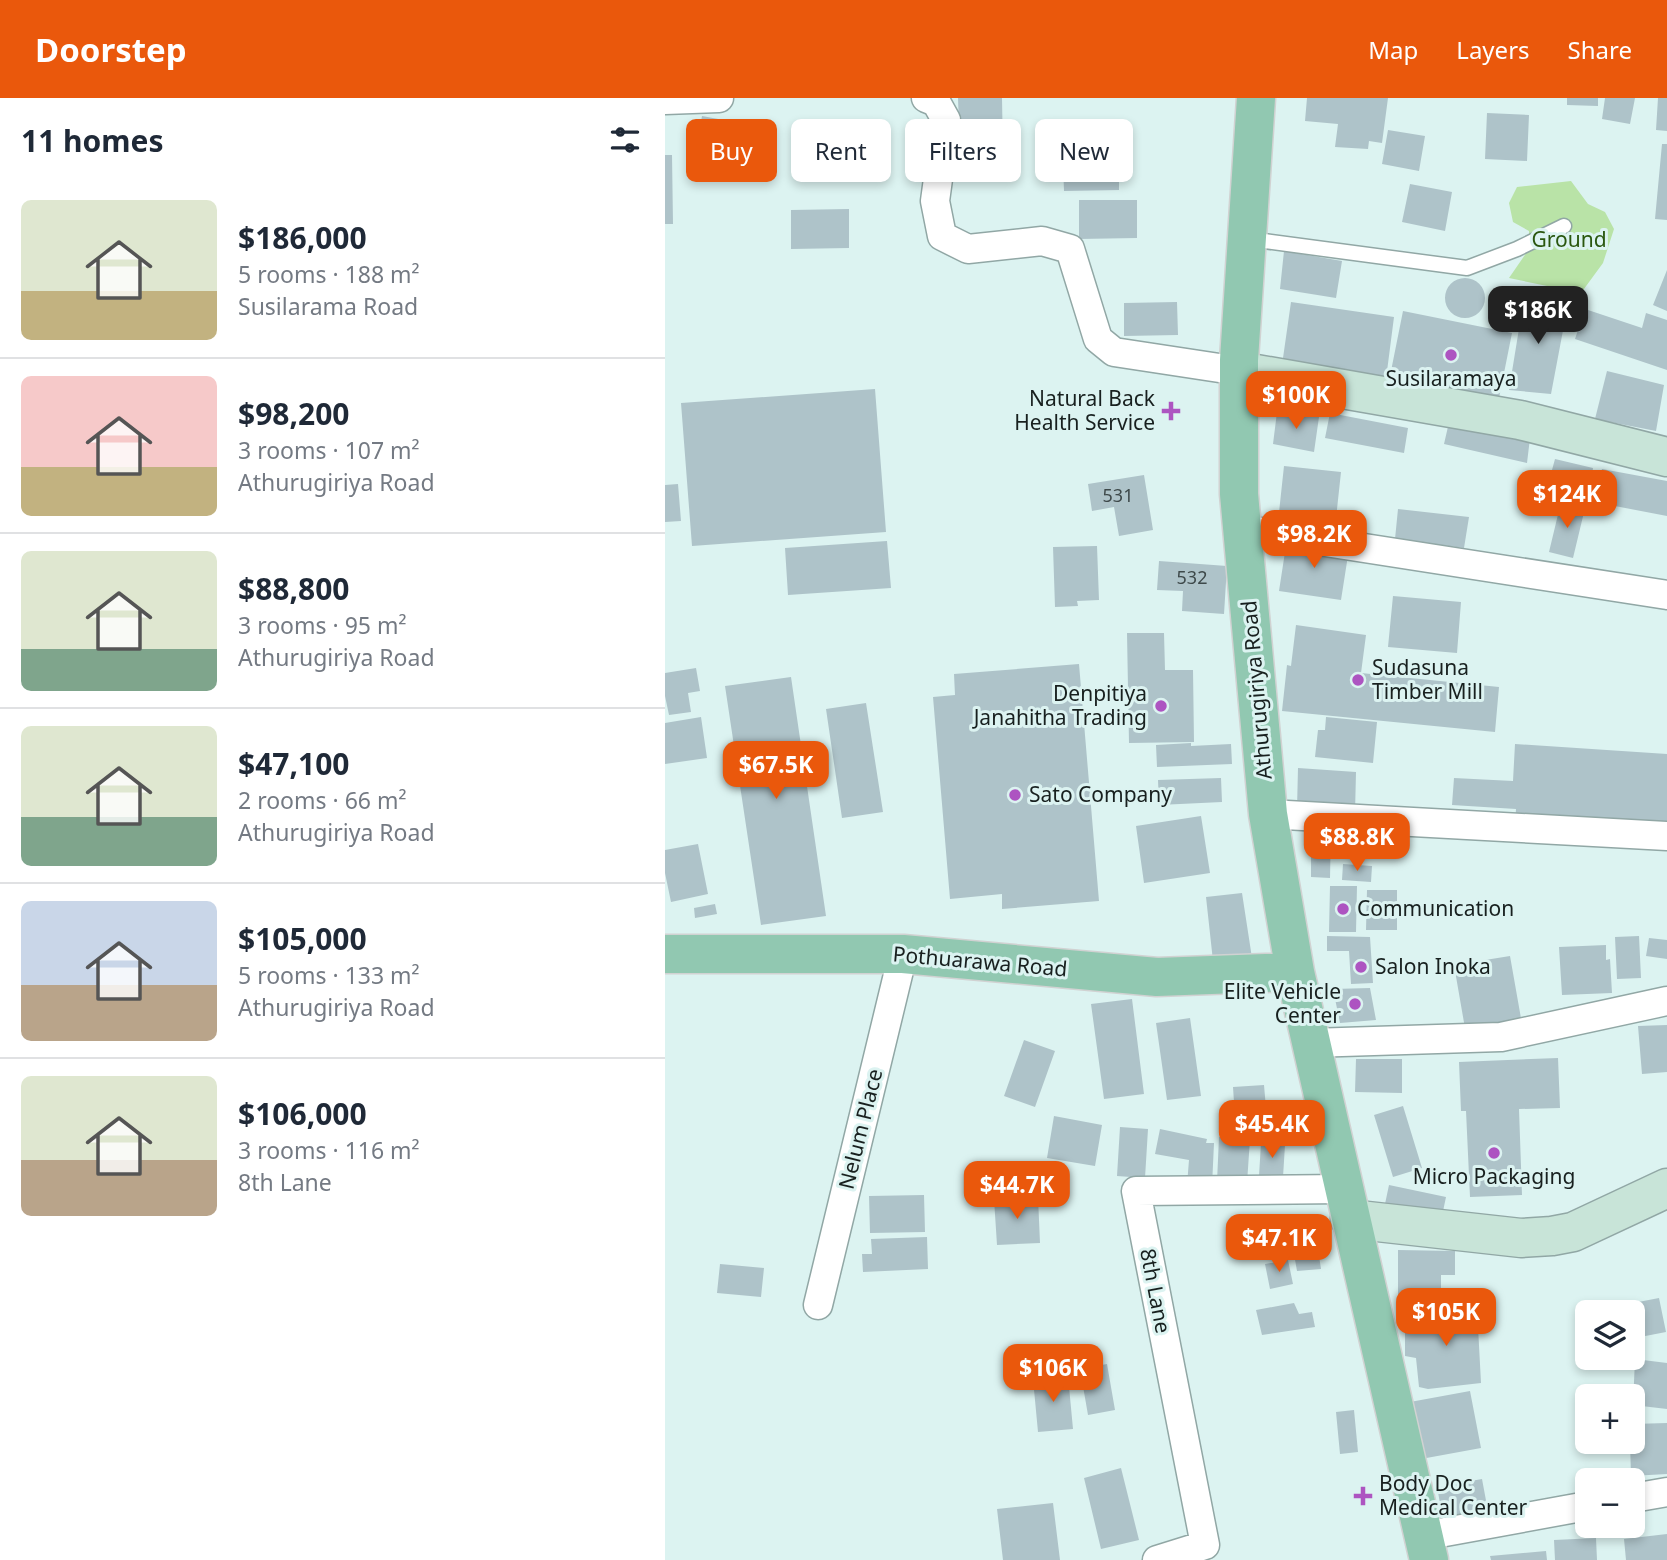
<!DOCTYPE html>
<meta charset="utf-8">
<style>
body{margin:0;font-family:"Noto Sans",sans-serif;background:#f2f2f3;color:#1f2937;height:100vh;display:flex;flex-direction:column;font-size:26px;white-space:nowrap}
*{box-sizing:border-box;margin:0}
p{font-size:23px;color:#747a83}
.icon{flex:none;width:38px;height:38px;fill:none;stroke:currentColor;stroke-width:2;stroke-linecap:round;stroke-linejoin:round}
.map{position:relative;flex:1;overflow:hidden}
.panel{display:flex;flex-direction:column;background:#fff;width:665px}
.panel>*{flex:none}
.guide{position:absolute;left:21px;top:21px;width:665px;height:63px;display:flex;gap:14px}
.fabs{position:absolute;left:910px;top:1202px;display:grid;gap:14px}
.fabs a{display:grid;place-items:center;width:70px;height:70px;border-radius:10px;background:#fff;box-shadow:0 4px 10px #0003;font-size:35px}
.price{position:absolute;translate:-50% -60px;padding:0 16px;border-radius:14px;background:#ea580c;color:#fff;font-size:23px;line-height:46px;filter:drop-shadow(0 2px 4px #0008)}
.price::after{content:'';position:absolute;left:50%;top:42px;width:21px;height:16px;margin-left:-10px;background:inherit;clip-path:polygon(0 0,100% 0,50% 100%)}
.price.on{background:#222;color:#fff}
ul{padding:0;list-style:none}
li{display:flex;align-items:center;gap:21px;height:175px;padding:0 21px}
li+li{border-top:2px solid #e0e1e3}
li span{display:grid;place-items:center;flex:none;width:196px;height:140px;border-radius:10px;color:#555}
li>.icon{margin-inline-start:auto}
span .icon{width:84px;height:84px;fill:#fffc;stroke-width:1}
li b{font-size:30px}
h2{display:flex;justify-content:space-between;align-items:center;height:84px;padding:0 21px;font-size:30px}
.chip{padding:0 24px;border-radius:10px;background:#fff;box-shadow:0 4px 10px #0003;font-size:24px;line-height:63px}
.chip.on{background:#ea580c;color:#fff}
header{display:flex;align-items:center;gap:42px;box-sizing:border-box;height:98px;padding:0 35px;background:#ea580c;color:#fff}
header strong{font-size:33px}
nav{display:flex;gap:38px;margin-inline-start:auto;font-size:24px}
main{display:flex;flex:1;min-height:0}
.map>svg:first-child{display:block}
.green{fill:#b9e3a7}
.building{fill:#aec3c9}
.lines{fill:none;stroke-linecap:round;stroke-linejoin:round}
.lane-casing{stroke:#91a7a5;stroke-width:17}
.street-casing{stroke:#91a7a5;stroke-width:31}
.secondary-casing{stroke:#91a7a5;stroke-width:41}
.primary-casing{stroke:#d1d2d2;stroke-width:41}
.lane{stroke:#fff;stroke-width:14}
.street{stroke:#fff;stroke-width:28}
.secondary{stroke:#c8e4d8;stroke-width:38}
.primary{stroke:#91c8b1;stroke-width:38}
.poi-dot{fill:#ad54c1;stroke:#dcf3f1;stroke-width:2.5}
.labels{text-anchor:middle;stroke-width:6;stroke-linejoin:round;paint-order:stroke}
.number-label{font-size:18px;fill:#3e494a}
.park-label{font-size:21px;fill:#2a570f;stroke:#dcf3f1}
.poi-label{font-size:21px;fill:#18201f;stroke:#dcf3f1;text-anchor:start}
.street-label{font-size:21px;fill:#18201f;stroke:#dcf3f1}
</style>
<header>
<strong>Doorstep</strong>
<nav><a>Map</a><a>Layers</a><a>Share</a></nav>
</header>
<main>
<section class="panel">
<h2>11 homes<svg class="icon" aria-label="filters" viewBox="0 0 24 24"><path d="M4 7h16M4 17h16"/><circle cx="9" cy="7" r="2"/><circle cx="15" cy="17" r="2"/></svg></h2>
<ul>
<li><span style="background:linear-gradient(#dfe7d0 65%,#c2b280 0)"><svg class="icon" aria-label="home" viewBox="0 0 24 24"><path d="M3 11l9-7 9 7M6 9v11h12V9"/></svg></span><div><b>$186,000</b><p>5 rooms · 188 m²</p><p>Susilarama Road</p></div></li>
<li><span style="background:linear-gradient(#f6c9c9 65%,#c2b280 0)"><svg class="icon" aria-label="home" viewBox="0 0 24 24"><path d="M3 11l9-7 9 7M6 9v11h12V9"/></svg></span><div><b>$98,200</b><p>3 rooms · 107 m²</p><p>Athurugiriya Road</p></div></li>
<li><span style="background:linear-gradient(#dfe7d0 70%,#7fa58c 0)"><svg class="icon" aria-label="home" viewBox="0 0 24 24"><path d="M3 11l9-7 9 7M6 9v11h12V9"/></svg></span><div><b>$88,800</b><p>3 rooms · 95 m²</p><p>Athurugiriya Road</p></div></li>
<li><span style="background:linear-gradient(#dfe7d0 65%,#7fa58c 0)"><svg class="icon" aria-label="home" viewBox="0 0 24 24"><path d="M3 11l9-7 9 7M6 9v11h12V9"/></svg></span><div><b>$47,100</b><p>2 rooms · 66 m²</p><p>Athurugiriya Road</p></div></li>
<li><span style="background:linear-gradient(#c9d6e8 60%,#b9a48a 0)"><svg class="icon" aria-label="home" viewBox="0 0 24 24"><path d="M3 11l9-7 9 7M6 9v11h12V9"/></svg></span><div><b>$105,000</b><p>5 rooms · 133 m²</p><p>Athurugiriya Road</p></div></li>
<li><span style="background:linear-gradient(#dfe7d0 60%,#b9a48a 0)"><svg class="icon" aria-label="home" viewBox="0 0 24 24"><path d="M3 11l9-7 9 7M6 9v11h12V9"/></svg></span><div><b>$106,000</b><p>3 rooms · 116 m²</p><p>8th Lane</p></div></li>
</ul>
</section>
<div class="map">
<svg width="1002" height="1462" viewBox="0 0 1002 1462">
<rect width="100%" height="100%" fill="#dcf3f1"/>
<path class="green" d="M906,83l17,23 17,8 9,17 -11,34 -22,30 -72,-15 20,-29v-18l-16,-9 -4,-19 8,-16z"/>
<path class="building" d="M293,0h44l1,57h-43z
M642,0h81l-6,45 -13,-2 -1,8 -33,-2 3,-23 -33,-3z
M902,0h31v8l-31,-1z
M940,0h30l-5,26 -28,-5z
M993,0h9v33l-11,-1z
M822,15l42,2 -2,46 -42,-2z
M37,18l75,14 -6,33 -75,-14z
M723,32l37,6 -6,35 -37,-7z
M997,46h5v76l-12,-1z
M0,57h7l1,69h-8z
M454,64v28l-55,1 -1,-28z
M745,86l42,8 -7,39 -43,-9z
M414,102h58v38l-58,1z
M184,111v39l-58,1v-39z
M619,153l58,10 -6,37 -56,-9z
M1002,172v41l-14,-6z
M780 200a20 20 0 1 1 40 0a20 20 0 1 1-40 0Z
M859,200l44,6 -17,90 -42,-4z
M512,204l1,33 -54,1v-33z
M626,204l103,15 -8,62 -104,-14z
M920,211l57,19 4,-15 21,7v50l-92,-31z
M738,213l109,22 -13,65 -109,-22z
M942,273l57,14 -8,46 -61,-12z
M210,291l11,143 -194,14 -11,-143z
M612,314l42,5 -5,35 -41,-8z
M665,315l78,15 -4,25 -79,-15z
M785,320l80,20 -3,25 -83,-19z
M890,361l38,9 -5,34 -42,-10z
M619,368l57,6 -7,65 -57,-6z
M937,371l65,12v35l-73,-14z
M479,377l9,55 -34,6 -5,-29 -22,4 -4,-27z
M13,386l3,37 -16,1v-37z
M896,404l24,6 -12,50 -24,-6z
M733,411l71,8 -5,31 -69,-9z
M622,441l62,10 -8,51 -62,-9z
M222,443l4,47 -103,7 -3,-47z
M432,448l2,54 -22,1 1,5 -23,1 -2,-60z
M494,463l68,5 -3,48 -42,-3 1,-20 -26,-1z
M728,498l68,6 -4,51 -69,-6z
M631,527l70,10 -5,38 138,14 -4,45 -213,-21 5,-46 4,1z
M462,535h37l1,37h28l1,72 -65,1z
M414,566l20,237 -97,8v-15l-52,5 -17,-202 22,-2 -1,-21z
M31,570l4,23 -12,2 3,19 -22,3 -4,-19v-23z
M126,579l35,239 -65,9 -36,-239z
M201,605l17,109 -41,6 -16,-109z
M36,619l6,41 -42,6v-41z
M661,619l51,5 -4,41 -58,-6 3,-27h7z
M526,645v3l40,-2 1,20 -75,3 -1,-22z
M850,646l152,10v80l-152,-11 1,-14 -64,-4 2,-27 59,3z
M633,670l58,4 -1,41 -58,-4z
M556,680l1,24 -63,3 -1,-25z
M536,718l9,57 -66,10 -8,-57z
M646,729l20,1 -1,50 -19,-1z
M33,746l10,50 -37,8 -6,-29v-23z
M678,766l29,2 -1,16 -29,-2z
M665,788h27l-1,46h-27z
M702,792h30v40h-31z
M577,795l10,65 -39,3 -7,-64z
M50,806l2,10 -22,4 -1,-10z
M662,838l43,1 3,46 -22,1 -2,-33h-22z
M974,838l2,42 -24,1 -2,-42z
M984,840l18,2v19l-21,-3z
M941,847v15l4,-1 2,34 -50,2 -3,-48z
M845,858l12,68 -56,10 -12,-69z
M705,890l6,32 -36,3 -7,-34z
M467,901l12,95 -40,5 -13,-95z
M525,920l11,78 -34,4 -11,-77z
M1002,927v47l-25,2 -4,-48z
M359,942l31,11 -20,56 -31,-11z
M893,960l2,50 -41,1 3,86 -52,2 -4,-86h-5l-2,-49z
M691,961h46v34l-47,-1z
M599,987l4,46 -32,2 -3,-46z
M738,1008l19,62 -29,9 -19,-62z
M389,1018l48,9 -7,41 -48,-8z
M455,1029l28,2 -3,49 -28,-2z
M495,1031l47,10 -1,4h8l-2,43 -25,-1 2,-25 -34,-6z
M554,1039l31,2 -3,44 -30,-1z
M596,1045l24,2 -2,32 -24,-1z
M724,1087l57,12 -4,19 -57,-12z
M259,1097l1,37 -55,1 -1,-37z
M373,1099l2,46 -43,2 -3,-46z
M648,1118l8,53 -24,2 -9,-51z
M262,1139l1,32 -65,3 -1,-18h10l-1,-15z
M733,1152l57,1v24h-14v22h-43z
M623,1162l5,24 -23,5 -5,-25z
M55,1166l44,4 -3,29 -44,-4z
M994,1200l7,34 -31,6 -2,-26h-4l-1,-8z
M629,1205l5,11 13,-2 3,15 -53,8 -6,-25z
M812,1210l4,75 -53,6 -9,-2 -3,-29 -11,-2v-23h11l-1,-22z
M970,1261l32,4v46l-34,-4z
M442,1266l8,46 -27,5 -8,-46z
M403,1278l5,53 -35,3 -5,-53z
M805,1293l11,57 -60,11 -11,-57z
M689,1312l4,42 -18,2 -4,-42z
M1002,1325v51l-36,2 -1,-34h3v-18z
M456,1370l18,72 -38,9 -17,-71z
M817,1381l8,43 -45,8 -8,-43z
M388,1405l7,57h-57l-6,-51z
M1002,1436v26h-41l-2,-21z
M931,1440l1,22h-42l-1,-20z
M881,1453l1,9h-56l-1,-4z"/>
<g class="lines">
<defs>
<path id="lane" d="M584,141l218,29 50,-19 47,-23"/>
<path id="street" d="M261,0l10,4 10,18 -11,81 7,35 26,13 74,-8 28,8 28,90 16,13 125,19
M0,2l54,-2
M577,431l425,66
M603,716l399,22
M645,945l191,-6 166,-36
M153,1207l85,-351
M968,1400l34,-6
M758,1438l164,-30
M492,1462l48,-15 -69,-354 207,-2"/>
<path id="secondary" d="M574,273l281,49 147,37
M685,1121l171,19 31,-2 21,-4 94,-44"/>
<path id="primary" d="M591,0l-17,262v134l29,320 27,158 134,588
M0,856h238l254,23 138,-5"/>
</defs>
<use href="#lane" class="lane-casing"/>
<use href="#street" class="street-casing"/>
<use href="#secondary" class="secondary-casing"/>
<use href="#primary" class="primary-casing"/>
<use href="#lane" class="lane"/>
<use href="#street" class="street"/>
<use href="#secondary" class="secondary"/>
<use href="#primary" class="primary"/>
</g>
<g class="poi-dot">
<circle cx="786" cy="257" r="7"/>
<path d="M502.5 302.5h7v7h7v7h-7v7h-7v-7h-7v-7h7z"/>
<circle cx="693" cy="582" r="7"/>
<circle cx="496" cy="608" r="7"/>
<circle cx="350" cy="697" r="7"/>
<circle cx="678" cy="811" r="7"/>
<circle cx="696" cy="869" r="7"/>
<circle cx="690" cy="906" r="7"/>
<circle cx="829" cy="1055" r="7"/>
<path d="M694.5 1387.5h7v7h7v7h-7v7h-7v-7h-7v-7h7z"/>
</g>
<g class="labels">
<g class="number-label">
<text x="453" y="404">531</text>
<text x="527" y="486">532</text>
</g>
<g class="park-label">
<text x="904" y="149">Ground</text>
</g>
<g class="poi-label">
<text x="786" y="288" text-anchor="middle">Susilaramaya</text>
<text x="490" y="308" text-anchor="end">Natural Back<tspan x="490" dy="24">Health Service</tspan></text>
<text x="707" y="577">Sudasuna<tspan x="707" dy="24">Timber Mill</tspan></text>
<text x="482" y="603" text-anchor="end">Denpitiya<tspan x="482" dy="24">Janahitha Trading</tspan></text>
<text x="364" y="704">Sato Company</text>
<text x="692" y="818">Communication</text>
<text x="710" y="876">Salon Inoka</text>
<text x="676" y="901" text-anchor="end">Elite Vehicle<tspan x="676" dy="24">Center</tspan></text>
<text x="829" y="1086" text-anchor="middle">Micro Packaging</text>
<text x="714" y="1393">Body Doc<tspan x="714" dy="24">Medical Center</tspan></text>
</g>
<g class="street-label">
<text transform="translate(592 592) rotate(-95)" y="7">Athurugiriya Road</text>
<text transform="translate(315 864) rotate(5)" y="7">Pothuarawa Road</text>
<text transform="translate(196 1031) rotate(-76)" y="7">Nelum Place</text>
<text transform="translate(490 1193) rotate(79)" y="7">8th Lane</text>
</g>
</g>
</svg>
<div class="fabs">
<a><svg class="icon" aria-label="layers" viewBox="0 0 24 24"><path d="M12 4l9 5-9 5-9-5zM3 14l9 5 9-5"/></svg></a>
<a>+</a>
<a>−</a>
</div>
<b class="price on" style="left:873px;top:248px">$186K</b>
<b class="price" style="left:631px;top:333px">$100K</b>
<b class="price" style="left:902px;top:432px">$124K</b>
<b class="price" style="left:649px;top:472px">$98.2K</b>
<b class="price" style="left:111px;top:703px">$67.5K</b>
<b class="price" style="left:692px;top:775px">$88.8K</b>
<b class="price" style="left:607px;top:1062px">$45.4K</b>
<b class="price" style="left:352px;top:1123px">$44.7K</b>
<b class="price" style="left:614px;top:1176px">$47.1K</b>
<b class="price" style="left:781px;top:1250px">$105K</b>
<b class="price" style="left:388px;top:1306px">$106K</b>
<div class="guide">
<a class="chip on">Buy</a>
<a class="chip">Rent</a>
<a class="chip">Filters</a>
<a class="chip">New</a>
</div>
</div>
</main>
